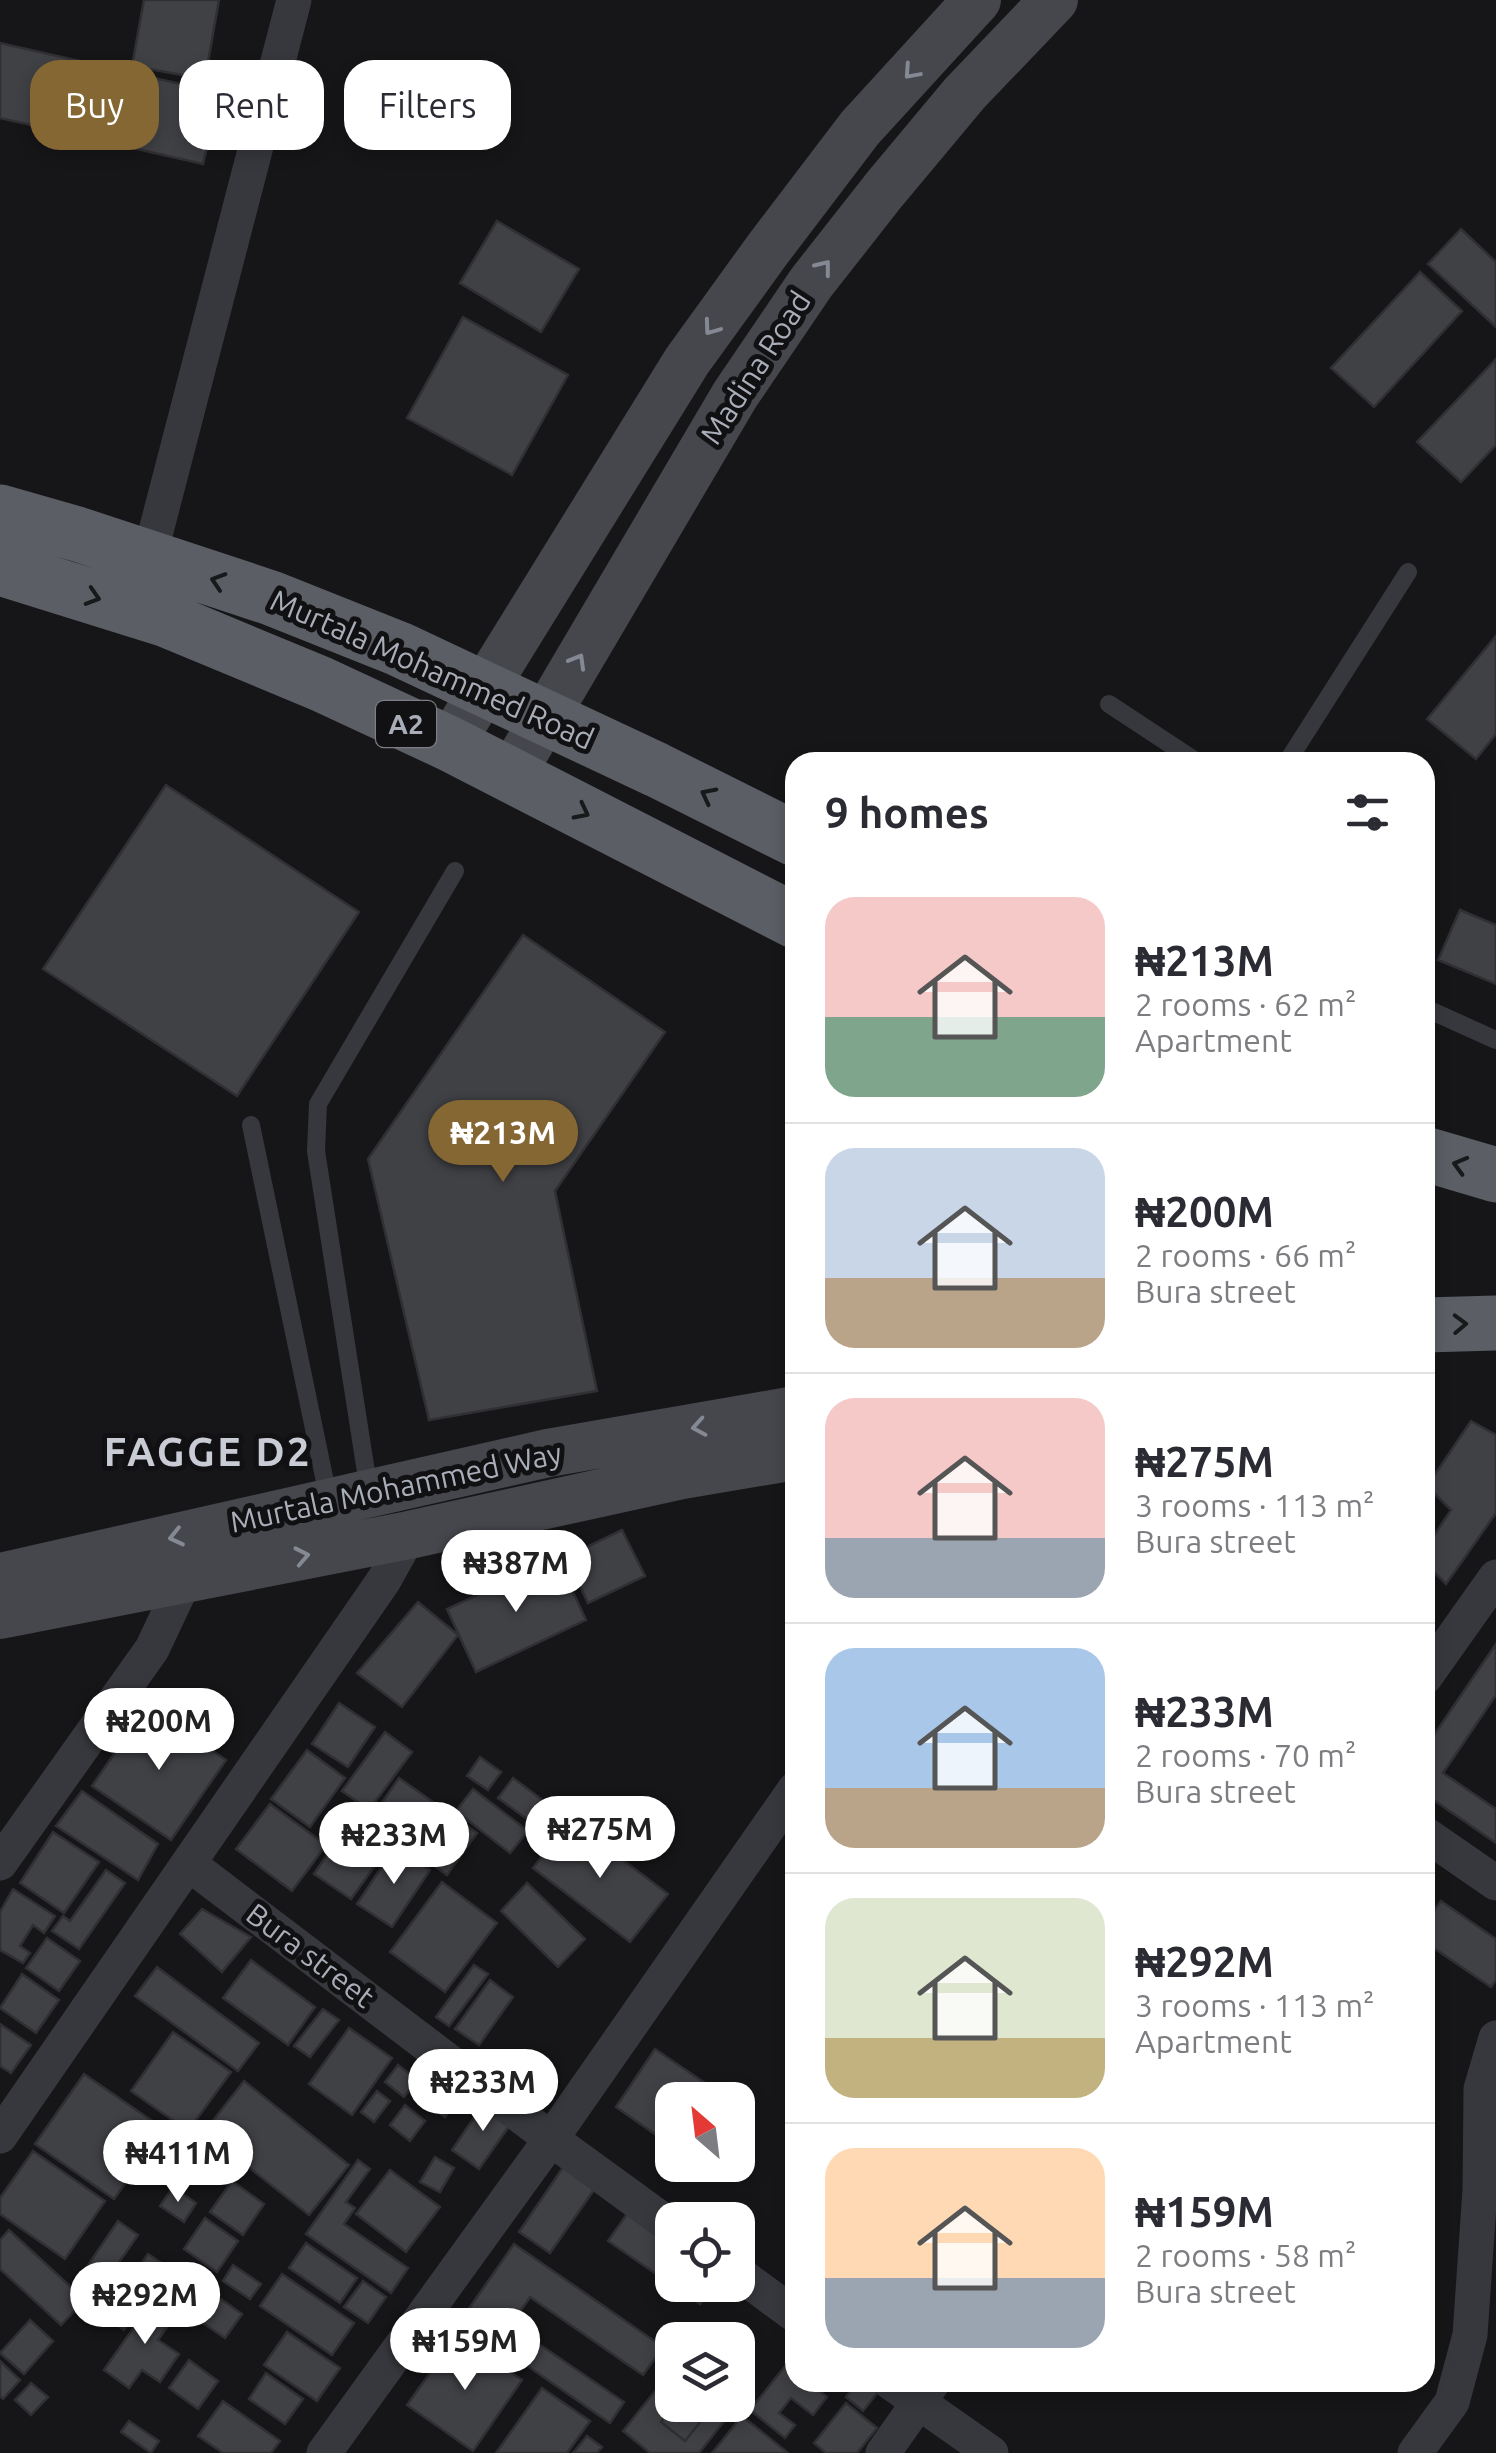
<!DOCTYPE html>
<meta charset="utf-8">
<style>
body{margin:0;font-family:Ubuntu,sans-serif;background:#f2f2f3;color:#2b2b33;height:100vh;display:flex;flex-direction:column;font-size:38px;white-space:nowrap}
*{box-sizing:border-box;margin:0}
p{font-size:32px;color:#7c7c81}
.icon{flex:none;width:55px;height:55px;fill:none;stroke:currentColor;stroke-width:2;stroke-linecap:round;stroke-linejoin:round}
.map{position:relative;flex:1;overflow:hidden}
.sheet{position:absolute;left:785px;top:752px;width:650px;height:1640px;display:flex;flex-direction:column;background:#fff;border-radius:30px;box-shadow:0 5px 15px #0003}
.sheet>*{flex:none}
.guide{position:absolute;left:30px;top:60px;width:605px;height:90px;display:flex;gap:20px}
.needle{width:65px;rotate:332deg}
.buttons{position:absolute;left:655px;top:2082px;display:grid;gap:20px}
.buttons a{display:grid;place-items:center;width:100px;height:100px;border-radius:20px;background:#fff;box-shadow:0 5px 15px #0003;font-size:50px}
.price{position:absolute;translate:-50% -85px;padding:0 22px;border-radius:35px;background:#fff;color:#222;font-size:32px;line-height:65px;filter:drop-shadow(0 2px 5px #0008)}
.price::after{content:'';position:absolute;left:50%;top:60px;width:30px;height:22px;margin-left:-15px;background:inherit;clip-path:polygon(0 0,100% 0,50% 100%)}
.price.selected{background:#856733;color:#fff}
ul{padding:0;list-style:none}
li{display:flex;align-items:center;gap:30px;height:250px;padding:0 40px}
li+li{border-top:2px solid #e1e1e2}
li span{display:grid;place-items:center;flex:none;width:280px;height:200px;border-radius:30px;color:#555}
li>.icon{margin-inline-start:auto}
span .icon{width:120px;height:120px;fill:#fffc;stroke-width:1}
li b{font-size:42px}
h2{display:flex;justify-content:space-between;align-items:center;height:120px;padding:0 40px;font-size:42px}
.pill{padding:0 35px;border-radius:30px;background:#fff;box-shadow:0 5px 15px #0003;font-size:35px;line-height:90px}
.pill.selected{background:#856733;color:#fff}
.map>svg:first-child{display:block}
.building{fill:#404145;stroke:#303034;stroke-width:2.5}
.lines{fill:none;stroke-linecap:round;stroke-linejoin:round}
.service{stroke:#37383d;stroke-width:18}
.minor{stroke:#37383d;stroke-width:35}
.secondary{stroke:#45474d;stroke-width:48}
.trunk{stroke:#5b5e65;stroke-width:55}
.oneway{stroke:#858993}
.oneway2{stroke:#18191b}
.labels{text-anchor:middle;stroke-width:10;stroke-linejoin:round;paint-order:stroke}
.shield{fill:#111113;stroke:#7b7e86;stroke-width:2.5}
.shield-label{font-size:28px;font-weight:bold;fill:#a8adb8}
.street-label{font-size:30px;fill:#a8adb8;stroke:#111113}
.district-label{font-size:40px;font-weight:bold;letter-spacing:2.5px;fill:#c9ccd4;stroke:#111113}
</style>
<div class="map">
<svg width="1496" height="2453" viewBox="0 0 1496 2453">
<rect width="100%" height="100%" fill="#161618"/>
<path class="building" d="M144,0h75l-14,79 -73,-13z
M0,43l220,50 -17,71 -203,-46z
M379,80l56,23 -17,39 -56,-23z
M497,221l82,48 -38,63 -81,-49z
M1461,229l35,33v65l-68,-63z
M1420,272l42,39 -88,96 -43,-39z
M463,317l105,58 -56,100 -105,-57z
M1496,359v86l-35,37 -44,-40z
M1496,636v98l-20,25 -49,-40z
M166,785l193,127 -122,184 -194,-127z
M1460,910l36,15v59l-58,-24z
M523,935l142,97 -110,159 42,200 -168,29 -61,-261z
M1471,1421l25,14v78l-50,71 -21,-21v-14l26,-39 -24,-24z
M622,1530l23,46 -57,27 -22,-46z
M557,1558l29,62 -110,52 -29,-63z
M418,1602l40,33 -56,72 -45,-34z
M1496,1644v51l-53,78 53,36v34l-71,-49v-46z
M339,1703l36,24 -27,40 -36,-23z
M147,1706l79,54 -55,80 -79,-54z
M385,1732l27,20 -43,58 -27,-19z
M307,1750l38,28 -35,49 -39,-28z
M480,1757l21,15 -13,18 -21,-14z
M399,1778l78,55 -30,42 -77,-55z
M513,1778l47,35 -14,20 -48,-35z
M473,1789l55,42 -18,22 -54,-42z
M82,1791l76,53 -20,36 -82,-54z
M270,1804l56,41 -34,46 -56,-42z
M351,1820l38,26 -38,53 -37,-25z
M570,1820l98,74 -38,48 -97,-74z
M53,1832l46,30 -35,51 -44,-30z
M395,1847l35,23 -38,57 -35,-23z
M106,1870l19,13 -46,66 -27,-18 11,-15 7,5z
M442,1882l55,41 -52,69 -55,-40z
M527,1883l58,56 -27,28 -57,-56z
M13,1889l42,27 -11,17 -11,-8 -13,21 10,7 -7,10 -23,-13v-38z
M1441,1901l55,38v41l-5,7 -66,-45v-19z
M202,1909l49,28 -29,35 -42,-38z
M47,1938l33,23 -21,30 -33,-23z
M251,1960l64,47 -27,38 -65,-47z
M474,1965l14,9 -39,52 -13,-9z
M157,1967l102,76 -21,28 -103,-75z
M22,1974l37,26 -23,33 -36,-25z
M490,1980l23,17 -34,48 -24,-16z
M323,2009l16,11 -29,37 -16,-11z
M0,2024l31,21 -20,28 -11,-7z
M349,2028l43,30 -40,57 -43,-31z
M173,2032l58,40 -43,59 -57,-40z
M655,2049l75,51h-58v46l-56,-39z
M398,2065l20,15 -14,17 -19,-15z
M84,2074l80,55 -50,70 -79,-55z
M244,2081l105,84 -40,50 -105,-83z
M439,2082l21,14 -15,21 -20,-14z
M377,2091l13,10 -16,21 -13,-10z
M486,2100l28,19 -35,50 -27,-19z
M405,2105l20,16 -15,20 -20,-16z
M182,2146l21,14 -19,28 -21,-15z
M33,2151l72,50 -40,58 -65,-45v-16z
M435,2157l19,11 -14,24 -20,-10z
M358,2160l12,9 -24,33 9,6 -11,16 64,44 -17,25 -85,-59z
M566,2163l32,21 -48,69 -31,-21z
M390,2170l50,37 -34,45 -50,-38z
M232,2181l32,23 -21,31 -33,-23z
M173,2187l23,16 -12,19 -24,-16z
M627,2214l45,32v39h41l-13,19 -92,-63z
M205,2218l33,23 -21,31 -33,-23z
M118,2221l20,14 -39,56 -19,-14z
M9,2230l76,70 -24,25 -61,-56v-29z
M306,2243l51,35 -17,25 -51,-35z
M514,2244l149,103 -20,28 -113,-78 -19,28 113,77 -14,21 -149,-103z
M148,2254l20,13 -44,63 -19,-14z
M233,2265l28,19 -11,15 -27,-18z
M282,2274l72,49 -22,32 -72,-49z
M187,2275l55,39 -17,24 -56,-38z
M363,2281l23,16 -18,26 -24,-16z
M155,2297l22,16 -19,27 21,14 -19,28 -18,-12 -13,18 -25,-18z
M30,2320l23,21 -29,33 -24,-21z
M287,2332l53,36 -23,33 -53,-36z
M457,2335l65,45 -49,71 -66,-46z
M189,2360l29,21 -20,28 -29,-21z
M0,2361l20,19 -17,19 -3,-3z
M786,2365l9,7v10h14l18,15 -14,18 -22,-17 -12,15 16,12 -10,13 -35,-28z
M672,2370v35h55l6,5 -34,43h-49l-27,-22z
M266,2373l37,26 -18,25 -36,-25z
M843,2382h25l11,9 -16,20 -17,-14 6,-8z
M31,2383l17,14 -17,18 -16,-15z
M542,2388l48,33 -23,32h-71z
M223,2401l57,40 -9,12h-48l-25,-17z
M846,2403l31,25 -20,25h-31l-12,-10z
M675,2405h15l15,11 -20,25 -24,-19z
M742,2416l45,36 -1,1h-74z
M129,2421l30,20 -8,12 -30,-21z
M587,2436l15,11 -5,6h-24z"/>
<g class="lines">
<path class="service" d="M1109,704l88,58
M1287,762l121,-190
M1425,1008l71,32
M251,1125l78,376
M369,1491l-53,-340 2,-47 137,-233"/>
<path class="minor" d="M149,558l145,-558
M1425,1677l71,-100
M1425,1834l71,49
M0,1863l152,-214 33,-70
M189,1864l362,275 121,88
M0,2136l384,-556 25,-45
M738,2273l57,42
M890,2382l101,71
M324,2453l227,-314 244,-350
M883,2453l50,-71
M1415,2453l37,-51 18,-67 10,-145 1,-101 15,-51"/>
<path class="secondary" d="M450,744l237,-383 81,-112 92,-121 117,-128
M511,775l224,-380 76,-112 73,-93 81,-97 89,-93
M0,1577l548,-124 247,-43
M0,1615l409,-80 273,-60 113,-19"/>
<path class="trunk" d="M0,512l77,22 194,64 128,51 258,121 138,69
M0,568l167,52 154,64 129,60 345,177
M1425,1154l71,21
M1425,1325l71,-2"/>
</g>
<defs><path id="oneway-chevron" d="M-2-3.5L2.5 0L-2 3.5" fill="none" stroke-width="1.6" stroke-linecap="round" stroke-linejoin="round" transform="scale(2.5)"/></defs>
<g class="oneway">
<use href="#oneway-chevron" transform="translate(911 72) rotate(132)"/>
<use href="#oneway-chevron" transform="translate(824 267) rotate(-52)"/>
<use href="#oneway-chevron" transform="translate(711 328) rotate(126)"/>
<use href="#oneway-chevron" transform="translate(578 661) rotate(-60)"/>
<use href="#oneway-chevron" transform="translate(699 1427) rotate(170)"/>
<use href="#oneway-chevron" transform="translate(176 1537) rotate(167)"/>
<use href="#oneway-chevron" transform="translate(302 1556) rotate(-11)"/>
</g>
<g class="oneway2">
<use href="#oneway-chevron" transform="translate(218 581) rotate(-162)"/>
<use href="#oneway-chevron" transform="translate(93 597) rotate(17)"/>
<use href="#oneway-chevron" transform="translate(708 795) rotate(-153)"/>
<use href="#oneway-chevron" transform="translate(582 812) rotate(27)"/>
<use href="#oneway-chevron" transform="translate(1460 1165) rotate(-164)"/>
<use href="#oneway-chevron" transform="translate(1460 1324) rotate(-2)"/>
</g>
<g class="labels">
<rect class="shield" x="376" y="701" width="60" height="46" rx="8"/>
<g class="shield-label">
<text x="406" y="734">A2</text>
</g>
<g class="street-label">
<text transform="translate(756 368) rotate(-57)" y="10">Madina Road</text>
<text transform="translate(432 670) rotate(24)" y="10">Murtala Mohammed Road</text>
<text transform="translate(396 1488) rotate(-12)" y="10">Murtala Mohammed Way</text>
<text transform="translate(310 1956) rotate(37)" y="10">Bura street</text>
</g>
<g class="district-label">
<text x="208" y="1466">FAGGE D2</text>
</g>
</g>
</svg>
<div class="buttons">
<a><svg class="needle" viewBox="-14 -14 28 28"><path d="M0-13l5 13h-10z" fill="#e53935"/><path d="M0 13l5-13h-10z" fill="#7c7c81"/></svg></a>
<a><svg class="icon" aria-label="locate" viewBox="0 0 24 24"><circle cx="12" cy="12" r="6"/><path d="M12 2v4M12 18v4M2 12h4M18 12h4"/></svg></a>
<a><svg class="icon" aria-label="layers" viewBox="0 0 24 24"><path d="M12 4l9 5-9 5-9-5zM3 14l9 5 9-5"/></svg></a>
</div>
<b class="price selected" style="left:503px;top:1185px">₦213M</b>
<b class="price" style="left:516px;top:1615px">₦387M</b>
<b class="price" style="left:159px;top:1773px">₦200M</b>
<b class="price" style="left:600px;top:1881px">₦275M</b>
<b class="price" style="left:394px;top:1887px">₦233M</b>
<b class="price" style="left:483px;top:2134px">₦233M</b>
<b class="price" style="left:178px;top:2205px">₦411M</b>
<b class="price" style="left:145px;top:2347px">₦292M</b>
<b class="price" style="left:465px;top:2393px">₦159M</b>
<div class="guide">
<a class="pill selected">Buy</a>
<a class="pill">Rent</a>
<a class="pill">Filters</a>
</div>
<section class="sheet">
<h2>9 homes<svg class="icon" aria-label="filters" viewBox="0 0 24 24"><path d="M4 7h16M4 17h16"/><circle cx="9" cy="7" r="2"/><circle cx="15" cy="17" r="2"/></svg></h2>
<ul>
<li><span style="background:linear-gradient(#f6c9c9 60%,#7fa58c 0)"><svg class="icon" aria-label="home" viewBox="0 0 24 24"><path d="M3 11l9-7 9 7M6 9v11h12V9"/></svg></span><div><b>₦213M</b><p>2 rooms · 62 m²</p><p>Apartment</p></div></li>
<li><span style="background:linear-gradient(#c9d6e8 65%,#b9a48a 0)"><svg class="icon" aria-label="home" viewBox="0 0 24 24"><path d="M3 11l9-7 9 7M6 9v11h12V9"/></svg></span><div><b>₦200M</b><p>2 rooms · 66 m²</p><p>Bura street</p></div></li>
<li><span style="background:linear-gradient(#f6c9c9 70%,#9aa5b1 0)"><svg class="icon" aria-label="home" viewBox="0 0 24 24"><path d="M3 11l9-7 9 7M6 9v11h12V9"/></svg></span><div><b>₦275M</b><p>3 rooms · 113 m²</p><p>Bura street</p></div></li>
<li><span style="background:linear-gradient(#a9c7e8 70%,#b9a48a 0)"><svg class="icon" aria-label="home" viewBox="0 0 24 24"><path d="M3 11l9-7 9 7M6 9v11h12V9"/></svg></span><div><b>₦233M</b><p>2 rooms · 70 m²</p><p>Bura street</p></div></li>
<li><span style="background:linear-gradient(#dfe7d0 70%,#c2b280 0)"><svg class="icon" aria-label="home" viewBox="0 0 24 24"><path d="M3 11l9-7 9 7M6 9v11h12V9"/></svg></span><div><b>₦292M</b><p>3 rooms · 113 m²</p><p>Apartment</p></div></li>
<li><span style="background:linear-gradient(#ffd9b3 65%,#9aa5b1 0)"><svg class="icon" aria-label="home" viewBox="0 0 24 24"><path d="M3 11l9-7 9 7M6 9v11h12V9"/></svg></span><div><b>₦159M</b><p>2 rooms · 58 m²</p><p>Bura street</p></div></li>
</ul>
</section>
</div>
